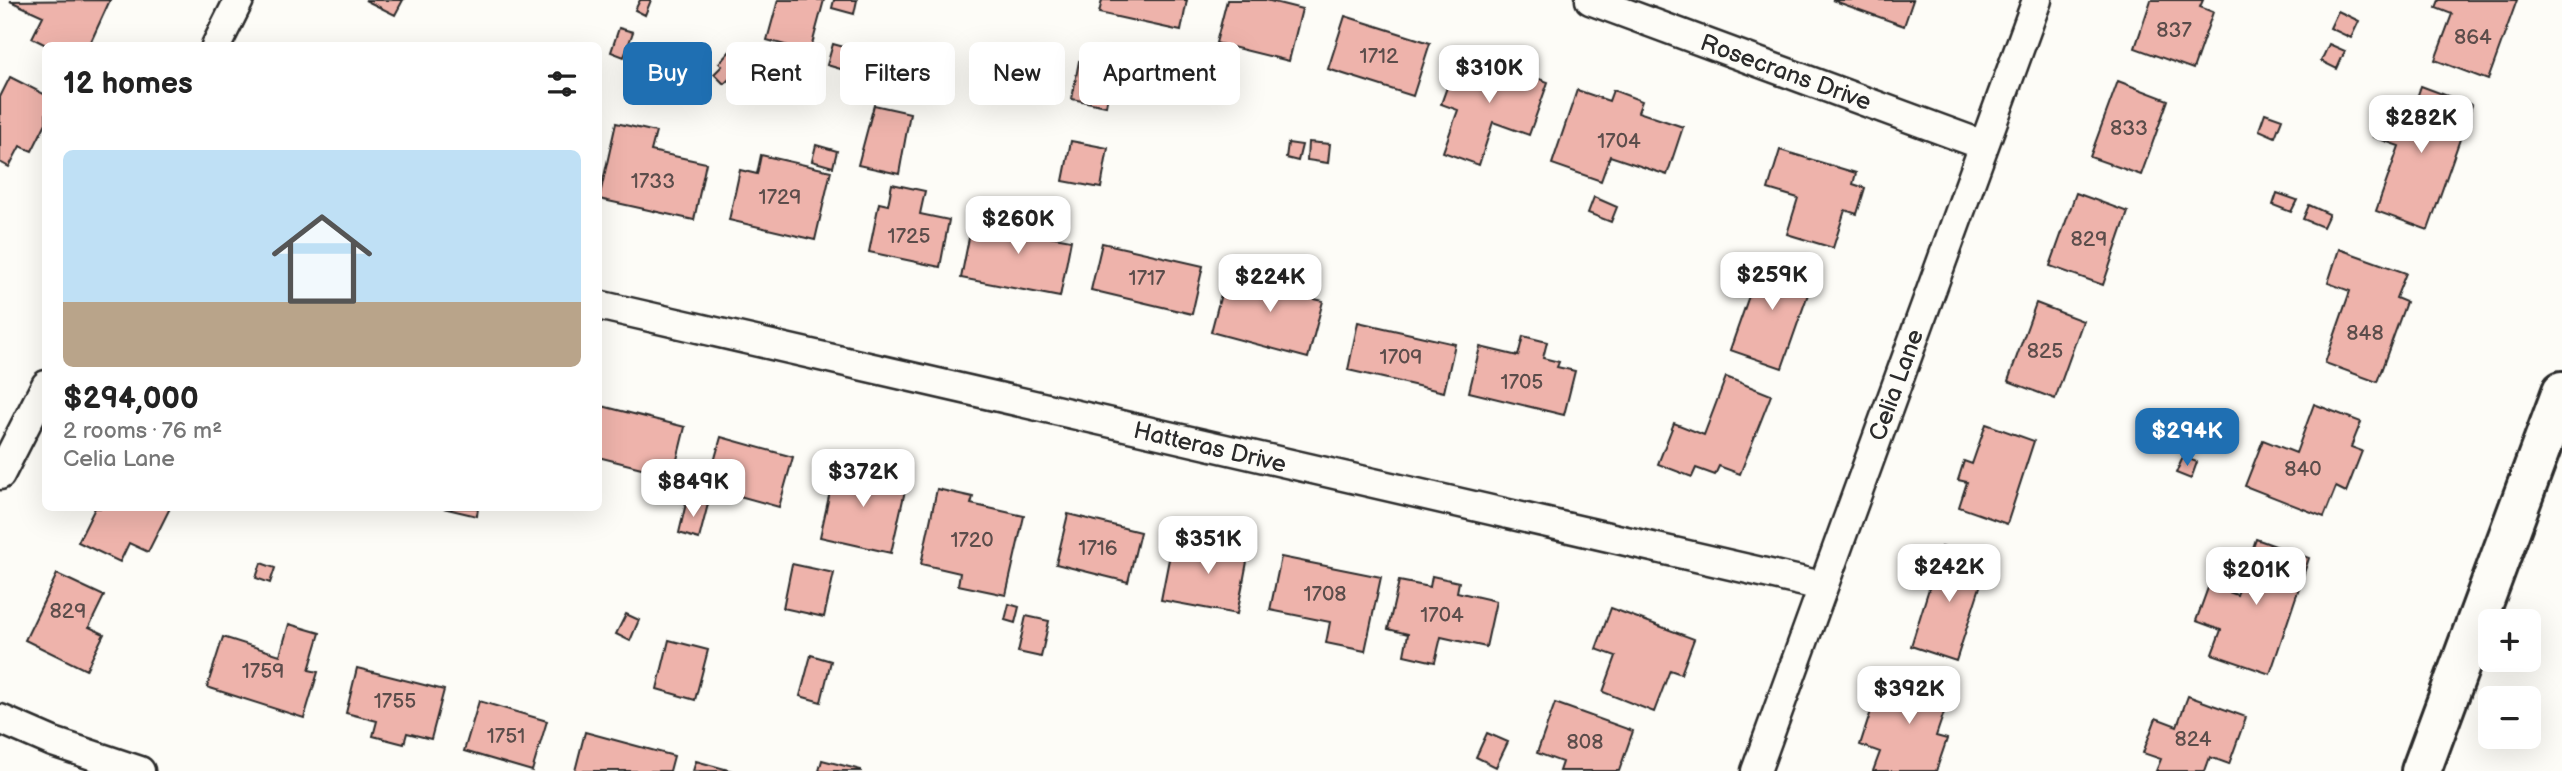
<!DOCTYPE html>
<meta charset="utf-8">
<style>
body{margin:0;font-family:"Balsamiq Sans",sans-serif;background:#f2f2f2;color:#222;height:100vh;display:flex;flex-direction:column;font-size:26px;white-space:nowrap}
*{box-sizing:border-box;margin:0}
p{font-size:23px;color:#767676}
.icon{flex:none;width:38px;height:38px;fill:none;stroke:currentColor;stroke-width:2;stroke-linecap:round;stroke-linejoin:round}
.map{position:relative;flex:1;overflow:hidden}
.sheet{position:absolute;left:42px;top:42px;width:560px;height:469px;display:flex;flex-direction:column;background:#fff;border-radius:10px;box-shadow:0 7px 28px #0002}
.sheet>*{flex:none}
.top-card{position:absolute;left:623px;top:42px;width:665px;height:63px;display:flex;gap:14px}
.fabs{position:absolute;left:2478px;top:609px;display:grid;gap:14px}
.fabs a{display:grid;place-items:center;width:63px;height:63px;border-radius:10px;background:#fff;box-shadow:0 7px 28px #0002;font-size:35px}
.price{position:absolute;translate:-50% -60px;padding:0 16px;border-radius:14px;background:#fff;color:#222;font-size:23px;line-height:46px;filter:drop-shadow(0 2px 4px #0008)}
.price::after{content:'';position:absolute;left:50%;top:42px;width:21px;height:16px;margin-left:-10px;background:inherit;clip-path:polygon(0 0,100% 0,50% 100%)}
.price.on{background:#1f6fb2;color:#fff}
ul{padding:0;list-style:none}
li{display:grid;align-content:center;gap:14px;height:371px;padding:0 21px}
li span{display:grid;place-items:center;height:217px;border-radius:10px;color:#555}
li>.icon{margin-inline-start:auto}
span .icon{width:126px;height:126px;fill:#fffc;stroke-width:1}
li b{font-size:30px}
h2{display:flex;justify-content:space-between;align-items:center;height:84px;padding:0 21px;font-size:30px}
.pill{padding:0 24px;border-radius:10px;background:#fff;box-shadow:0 7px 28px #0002;font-size:24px;line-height:63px}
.pill.on{background:#1f6fb2;color:#fff}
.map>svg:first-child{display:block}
.building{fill:#eeb3ab;stroke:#2b2b2b;stroke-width:2}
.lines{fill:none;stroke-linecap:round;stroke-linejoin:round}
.street-casing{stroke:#2b2b2b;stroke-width:33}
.secondary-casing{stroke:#2b2b2b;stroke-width:44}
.street{stroke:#fdfcf7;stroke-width:28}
.secondary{stroke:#fdfcf7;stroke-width:38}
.labels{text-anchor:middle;stroke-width:5;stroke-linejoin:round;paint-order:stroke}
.number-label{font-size:21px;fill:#5c4d4b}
.street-label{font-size:24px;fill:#2b2b2b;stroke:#fdfcf7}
</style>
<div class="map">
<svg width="2562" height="771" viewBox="0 0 2562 771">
<rect width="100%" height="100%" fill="#fdfcf7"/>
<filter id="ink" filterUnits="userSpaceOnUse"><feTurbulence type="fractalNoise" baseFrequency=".0143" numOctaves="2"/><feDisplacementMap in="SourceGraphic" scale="14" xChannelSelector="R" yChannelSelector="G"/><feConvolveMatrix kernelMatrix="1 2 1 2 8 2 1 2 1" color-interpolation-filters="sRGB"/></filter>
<g filter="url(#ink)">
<path class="building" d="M110,0l-21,46h-41l-16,-8 11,-22 -33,-15z
M365,0h38l-8,15z
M640,0h11l-6,15 -10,-5z
M778,0h46l-14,52 -43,-12z
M834,0h23l-3,14 -22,-6z
M1102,0h85l-6,31 -82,-18z
M1227,0h39l36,9 -13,52 -73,-18z
M1832,0h81l-9,26z
M2151,0h52l-3,7 13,5 -20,57 -58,-21z
M2439,0h78l-29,80 -53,-20 17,-46 -16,-6z
M2338,11l21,10 -8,17 -21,-10z
M1345,16l85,27 -17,53 -85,-27z
M619,28l14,4 -9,25 -13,-5z
M833,44l18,5 -7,21 -17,-5z
M2329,44l16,7 -8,18 -16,-8z
M732,49l14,14 -22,21 -10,-10 8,-8 -3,-3z
M1474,56l74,26 -19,53 -36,-13 -14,43 -36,-13 15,-42 -17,-6 14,-39 14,5z
M1079,61l34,7 -7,38 -34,-7z
M10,77l36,18v28l-14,28 -12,-5 -11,21 -9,-5v-65z
M2118,81l50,19 -27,75 -51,-18z
M2421,86l51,19 -44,125 -52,-19 23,-65 -26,-9 10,-28 27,9z
M1577,90l32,11 4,-11 29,11 -4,11 45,15 -16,48 -57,-19 -9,25 -49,-17z
M874,105l36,8 -11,61 -41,-9z
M2265,113l17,6 -7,18 -16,-7z
M616,123l40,9 -5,19 55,12 -12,57 -95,-21z
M1071,141l37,7 -7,40 -38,-7z
M1308,142l22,2 -2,19 -21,-3z
M1288,143l14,2 -4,16 -12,-3z
M816,145l21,6 -4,16 -21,-6z
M1780,150l76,23 -3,11 12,4 -8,26 -12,-4 -12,38 -46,-14 11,-36 -30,-9z
M761,155l70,16 -16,69 -86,-20 11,-50 17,4z
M892,184l33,7 -5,23 29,6 -9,47 -71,-15 10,-49 9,2z
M2076,193l52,19 -25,73 -53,-19z
M2277,193l20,7 -6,12 -18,-7z
M1594,197l23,10 -6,15 -23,-9z
M2309,205l20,9 -6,13 -20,-8z
M1019,213l33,6 -3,17 22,4 -11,57 -99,-19 11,-55 43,9z
M1102,243l101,23 -11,48 -101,-24z
M2339,249l67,24 -10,25 10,4 -29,80 -52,-19 25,-72 -22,-8z
M1763,256l52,18 -33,94 -52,-18z
M1267,271l43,11 -4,15 17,4 -15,57 -97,-26 14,-53 37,10z
M2036,303l47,18 -28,78 -47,-18z
M1358,322l97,22 -11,48 -96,-22z
M1523,336l24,6 -4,16 16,4 -2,5 18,4 -11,44 -95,-23 11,-45 38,9z
M1726,377l45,18 -31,79 -21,-8 -4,9 -19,-7 -4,9 -34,-13 16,-41 30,12z
M2314,404l47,18 -10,25 11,4 -16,41 -10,-5 -12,30 -79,-31 18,-46 33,13z
M598,405l87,22 -12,49 -75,-19z
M1986,424l48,17 -27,83 -48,-17 8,-25 -9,-2 6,-19 8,3z
M721,437l72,20 -14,50 -72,-20z
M2183,457l14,5 -6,17 -15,-6z
M854,466l36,8 -2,8 18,4 -15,67 -71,-16 15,-68 17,4z
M937,489l36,8 -2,7 53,12 -18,79 -48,-10 2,-12 -39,-9z
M687,499l21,5 -9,35 -20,-6z
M95,508h75l-22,44 -19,-9 -9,19 -42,-20z
M443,508h35l-1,8z
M1068,514l72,18 -12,50 -72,-18z
M1198,536l52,10 -13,68 -76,-14 9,-46 24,4z
M2256,539l53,19 -39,116 -58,-20 9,-24 -25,-9 13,-36 28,10z
M1942,547l46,15 -32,99 -45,-15z
M1281,557l100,20 -16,74 -39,-8 4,-21 -60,-12z
M261,563l14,5 -5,15 -14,-5z
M792,564l42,9 -10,44 -41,-9z
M57,574l47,22 -15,31 15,7 -18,36 -61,-30z
M1432,576l27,6 -2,10 39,9 -10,46 -45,-10 -6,25 -31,-7 4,-21 -20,-5 11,-48 31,6z
M1009,604l10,3 -4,16 -10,-3z
M1611,608l83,31 -13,35 -11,-4 -16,42 -51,-20 13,-36 -20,-7z
M626,614l13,6 -9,21 -14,-7z
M1026,616l23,5 -8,36 -23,-5z
M289,624l31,9 -11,37 9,2 -14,46 -97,-31 16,-50 57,18z
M669,640l39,10 -13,50 -38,-11z
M811,655l20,6 -10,41 -21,-6z
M357,668l87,22 -13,49 -24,-6 -3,11 -31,-8 4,-15 -31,-8z
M1908,670l45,16 -17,50 11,3 -11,32h-63l7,-19 -20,-7 14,-43 13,3 3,-11 9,3z
M2188,696l58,21 -17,47 -19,-7 -5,14h-49l5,-12 -18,-6 13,-35 21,8z
M479,701l68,20 -15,50 -68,-20z
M1555,703l78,28 -14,40h-60l3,-9 -25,-9z
M585,732l89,24 -4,15h-95z
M1487,733l21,9 -12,25 -20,-10z
M822,760l39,10v1h-42z
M696,761l36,10h-39z"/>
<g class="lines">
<defs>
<path id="street" d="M1590,0l393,145
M216,46l23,-46
M598,305l1224,281
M0,475l46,-90
M0,719l53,23 87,29
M1756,771l281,-771"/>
<path id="secondary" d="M2421,771l141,-380"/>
</defs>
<use href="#street" class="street-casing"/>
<use href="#secondary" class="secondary-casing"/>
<use href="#street" class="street"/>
<use href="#secondary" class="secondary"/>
</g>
</g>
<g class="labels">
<g class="number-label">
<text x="2174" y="37">837</text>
<text x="2473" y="44">864</text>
<text x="1379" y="63">1712</text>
<text x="2129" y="135">833</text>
<text x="1619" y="148">1704</text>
<text x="653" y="188">1733</text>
<text x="780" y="204">1729</text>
<text x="909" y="243">1725</text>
<text x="2089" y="246">829</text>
<text x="1147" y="285">1717</text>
<text x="2365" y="340">848</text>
<text x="2045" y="358">825</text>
<text x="1401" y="364">1709</text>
<text x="1522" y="389">1705</text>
<text x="2303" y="476">840</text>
<text x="972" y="547">1720</text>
<text x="1098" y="555">1716</text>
<text x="1325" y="601">1708</text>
<text x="68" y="618">829</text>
<text x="1442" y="622">1704</text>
<text x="263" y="678">1759</text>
<text x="395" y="708">1755</text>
<text x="506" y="743">1751</text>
<text x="2193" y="746">824</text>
<text x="1585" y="749">808</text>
</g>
<g class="street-label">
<text transform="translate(1786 72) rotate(20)" y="8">Rosecrans Drive</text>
<text transform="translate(1896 385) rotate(-70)" y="8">Celia Lane</text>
<text transform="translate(1210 447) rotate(13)" y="8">Hatteras Drive</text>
</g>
</g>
</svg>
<div class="fabs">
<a>+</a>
<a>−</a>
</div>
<b class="price" style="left:1489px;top:105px">$310K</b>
<b class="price" style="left:2421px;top:155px">$282K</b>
<b class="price" style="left:1018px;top:256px">$260K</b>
<b class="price" style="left:1772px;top:312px">$259K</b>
<b class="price" style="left:1270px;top:314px">$224K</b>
<b class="price on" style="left:2187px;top:468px">$294K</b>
<b class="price" style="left:863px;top:509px">$372K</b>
<b class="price" style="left:693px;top:519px">$849K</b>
<b class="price" style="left:1208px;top:576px">$351K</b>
<b class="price" style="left:1949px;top:604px">$242K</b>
<b class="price" style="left:2256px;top:607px">$201K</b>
<b class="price" style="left:1909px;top:726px">$392K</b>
<div class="top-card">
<a class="pill on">Buy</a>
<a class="pill">Rent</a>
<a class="pill">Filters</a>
<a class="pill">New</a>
<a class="pill">Apartment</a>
</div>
<section class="sheet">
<h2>12 homes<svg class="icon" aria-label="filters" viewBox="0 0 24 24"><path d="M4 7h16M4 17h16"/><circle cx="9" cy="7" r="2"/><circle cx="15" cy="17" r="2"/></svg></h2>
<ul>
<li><span style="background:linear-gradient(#bfe0f5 70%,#b9a48a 0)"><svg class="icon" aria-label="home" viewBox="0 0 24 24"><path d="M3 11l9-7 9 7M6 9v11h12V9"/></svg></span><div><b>$294,000</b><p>2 rooms · 76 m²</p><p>Celia Lane</p></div></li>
</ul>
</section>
</div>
